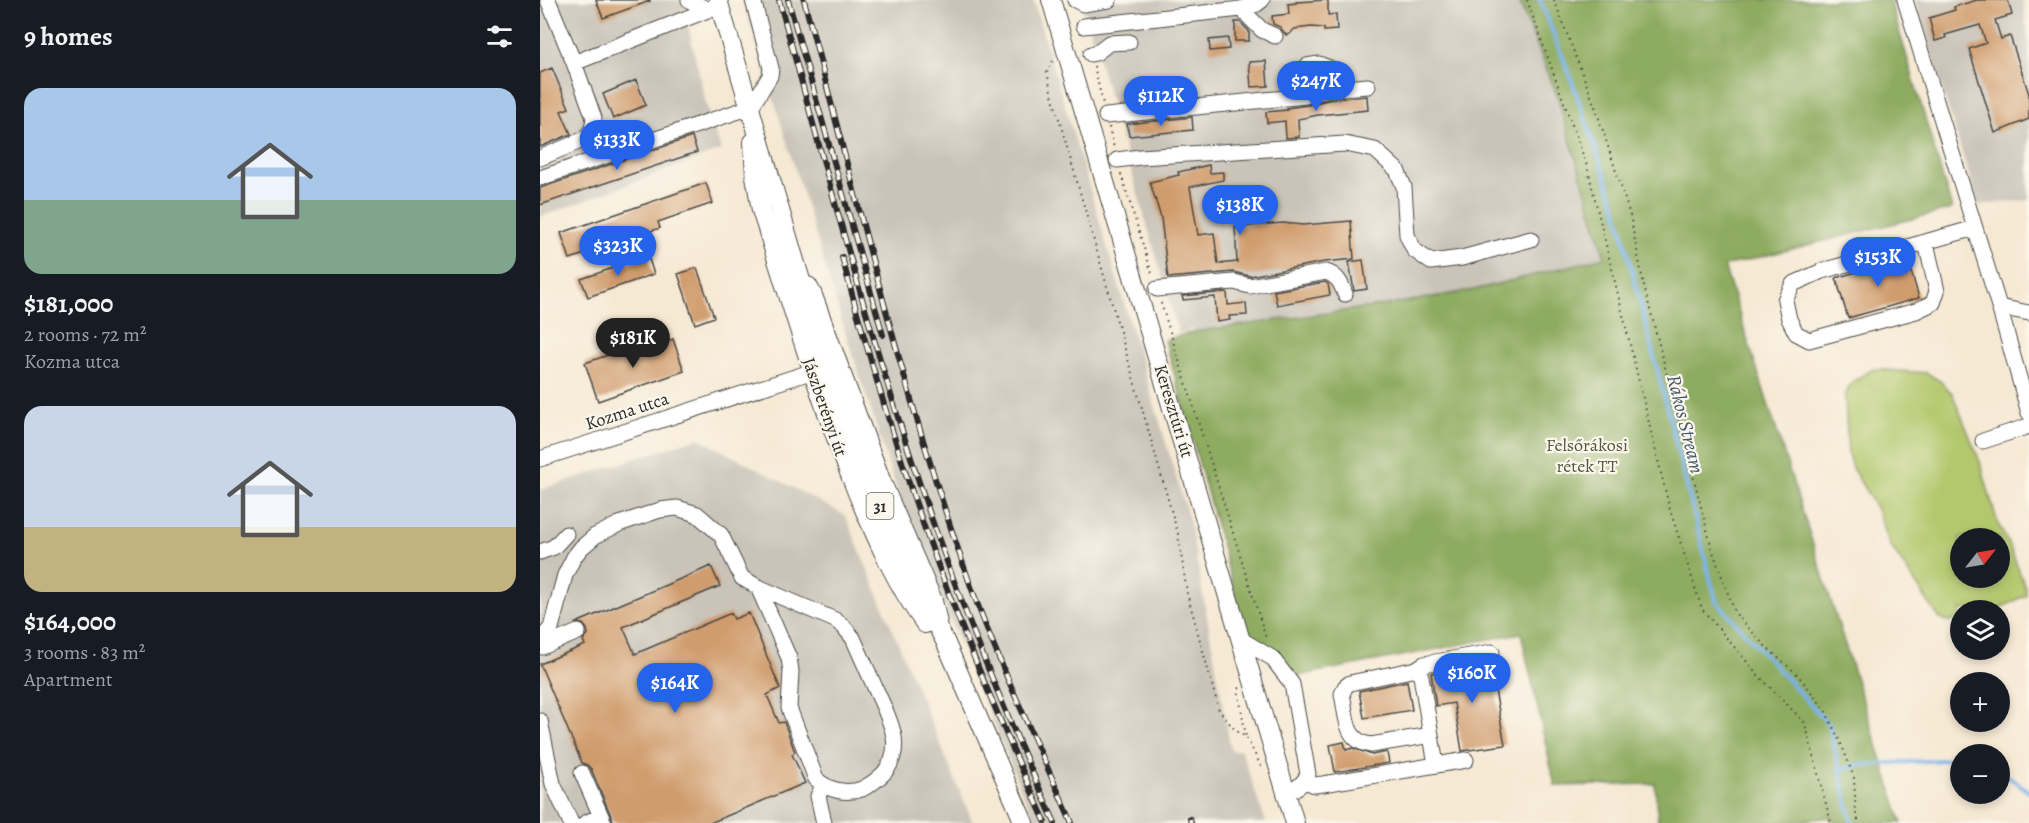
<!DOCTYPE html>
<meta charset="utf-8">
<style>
body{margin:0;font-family:Alegreya,serif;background:#242831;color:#f1f3f6;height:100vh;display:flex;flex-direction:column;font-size:22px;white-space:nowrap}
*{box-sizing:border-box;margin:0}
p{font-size:20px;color:#9ea1a6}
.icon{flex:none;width:33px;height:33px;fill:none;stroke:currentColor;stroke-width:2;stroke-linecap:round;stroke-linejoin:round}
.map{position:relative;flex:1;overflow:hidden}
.sheet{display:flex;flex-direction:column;background:#171b24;width:540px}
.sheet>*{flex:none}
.needle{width:39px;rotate:59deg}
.tools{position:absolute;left:1410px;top:528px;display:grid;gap:12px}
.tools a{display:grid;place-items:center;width:60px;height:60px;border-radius:50%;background:#171b24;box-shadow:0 3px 9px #0003;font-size:30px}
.price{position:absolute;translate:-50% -51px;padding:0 14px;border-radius:21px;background:#2563eb;color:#fff;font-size:20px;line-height:39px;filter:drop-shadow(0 2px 3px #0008)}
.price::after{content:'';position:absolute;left:50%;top:36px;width:18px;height:14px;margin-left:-9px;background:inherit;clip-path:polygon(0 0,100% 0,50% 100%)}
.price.selected{background:#222;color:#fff}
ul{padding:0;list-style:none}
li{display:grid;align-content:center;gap:12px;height:318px;padding:0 24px}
li span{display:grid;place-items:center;height:186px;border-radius:18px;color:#555}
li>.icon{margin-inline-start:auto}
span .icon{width:108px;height:108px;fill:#fffc;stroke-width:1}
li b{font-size:26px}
h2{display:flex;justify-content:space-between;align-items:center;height:72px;padding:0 24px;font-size:26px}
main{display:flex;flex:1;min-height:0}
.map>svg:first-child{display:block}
.industrial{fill:#c9c3b8}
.green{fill:#b3c86d;stroke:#6f7a4c;stroke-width:1.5;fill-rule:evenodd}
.forest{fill:#8eac60;stroke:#5c6c46;stroke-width:1.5}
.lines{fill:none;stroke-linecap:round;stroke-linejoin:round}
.stream{stroke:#78b2e9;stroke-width:4}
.building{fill:#d09c6d}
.minor-casing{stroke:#494844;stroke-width:17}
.major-casing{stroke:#494844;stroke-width:20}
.path{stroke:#494844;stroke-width:2;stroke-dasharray:1.5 4.5;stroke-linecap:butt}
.minor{stroke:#fff;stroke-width:15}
.major{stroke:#fff;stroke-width:18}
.rail-casing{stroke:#2b2b2b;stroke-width:6}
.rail{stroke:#fbf7ec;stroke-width:4;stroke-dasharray:11;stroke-linecap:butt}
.labels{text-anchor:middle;stroke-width:4.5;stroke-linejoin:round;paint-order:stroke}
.shield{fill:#fbf7ec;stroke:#696865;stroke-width:1.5}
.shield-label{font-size:16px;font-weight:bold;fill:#2b2b2b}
.street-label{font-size:18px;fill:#2b2b2b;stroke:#fbf7ec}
.park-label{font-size:18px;fill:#545a3f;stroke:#fbf7ec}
.water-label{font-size:20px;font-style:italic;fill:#465a6e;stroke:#fbf7ec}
</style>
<main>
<section class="sheet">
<h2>9 homes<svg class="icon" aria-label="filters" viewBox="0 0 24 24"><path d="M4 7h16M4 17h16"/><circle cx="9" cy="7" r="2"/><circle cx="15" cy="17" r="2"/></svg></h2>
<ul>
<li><span style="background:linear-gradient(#a9c7e8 60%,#7fa58c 0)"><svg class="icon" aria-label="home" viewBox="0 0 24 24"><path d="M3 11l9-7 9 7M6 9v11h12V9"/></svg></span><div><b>$181,000</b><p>2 rooms · 72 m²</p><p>Kozma utca</p></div></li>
<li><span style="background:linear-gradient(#c9d6e8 65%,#c2b280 0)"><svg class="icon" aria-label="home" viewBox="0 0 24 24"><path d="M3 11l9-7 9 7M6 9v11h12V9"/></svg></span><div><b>$164,000</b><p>3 rooms · 83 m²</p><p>Apartment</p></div></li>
</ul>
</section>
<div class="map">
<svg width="1489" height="823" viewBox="0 0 1489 823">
<rect width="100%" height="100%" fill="#fbf7ec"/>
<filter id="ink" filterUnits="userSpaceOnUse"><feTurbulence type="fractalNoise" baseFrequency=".0167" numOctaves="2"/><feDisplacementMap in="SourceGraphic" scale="12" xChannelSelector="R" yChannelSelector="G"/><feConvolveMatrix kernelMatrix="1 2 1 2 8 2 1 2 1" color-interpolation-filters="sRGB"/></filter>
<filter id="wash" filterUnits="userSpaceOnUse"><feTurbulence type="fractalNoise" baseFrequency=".008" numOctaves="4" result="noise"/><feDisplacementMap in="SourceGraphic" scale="24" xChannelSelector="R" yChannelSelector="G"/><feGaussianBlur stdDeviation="1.35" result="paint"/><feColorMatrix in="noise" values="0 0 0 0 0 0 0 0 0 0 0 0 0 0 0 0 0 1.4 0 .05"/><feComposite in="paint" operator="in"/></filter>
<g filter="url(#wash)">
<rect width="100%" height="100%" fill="#f6e9d4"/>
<path class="industrial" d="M0,0h142l24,104 15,46 -181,67z
M203,0h290l157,523 41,228 10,-1 25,73h-231l-134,-321 -50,-152z
M541,0h438l37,92 49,165 -131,33 -81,14 -200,28 -1,-3 -13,5z
M1375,0h108l6,47v153l-51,5z
M158,438l147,77 128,308h-433v-333z"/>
<path class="green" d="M1333,369l54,4 13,8 12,12 28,69 18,62 11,20 16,43 1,8 -30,15h-36v10l-13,1 -7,-2 -42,-62 -8,-12 -13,-36 -25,-41 -4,-14 -3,-58 7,-14zM1460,538v40h-40v-40z"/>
<path class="forest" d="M979,0h371l62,209 -228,57 178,557h-70l-2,-6 -44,6h-128l-3,-39 -100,2 -34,-153 -229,44 -18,-24 -29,-23 -80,-290 28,-8 200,-28 81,-14 131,-33 -49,-165z"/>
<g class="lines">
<path class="stream" d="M1000,0l29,73 47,134 100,394 113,124 23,98
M1299,770l20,-5 101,-6
M1460,770l29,22"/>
</g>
<g id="blocks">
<path class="building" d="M56,0h54v1l-47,17z
M788,0v15l8,-1 1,16 -13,1v-3l-13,-1 -17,2 -4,5 -4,1 -6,-8 -7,-3 -1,-8 17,-2 -1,-10 8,-1v-1z
M1437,0h31l4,15 -17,5 6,19 9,-3 19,58v25l-34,14 -26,-84 17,-6 -6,-18 -35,10 1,3 -11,3 -6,-23 26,-8 -1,-3z
M695,22h5l9,9v10h-14z
M688,38l1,11 -19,2 -1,-11z
M726,61l2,25 -17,1 -2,-25z
M12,68l17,40 -8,3 10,23 -31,13v-74z
M96,80l10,25 -33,14 -10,-25z
M827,96l1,14 -50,5 -20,4 1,18 -13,1 -1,-17 -18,2 -1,-11 21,-2v-2l21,-3 23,-6z
M652,117l1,13 -64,6 -2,-12z
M152,137l5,15 -157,53v-17z
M669,165l1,8 13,-1v8l-33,7 8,48 16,-2 4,31 19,-2 -2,-35 48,-4 20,2 48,-4 3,38 -30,3 -74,14 -17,-4 -65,6 -7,-60 -11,-36 29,-7 -1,-3z
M166,183l7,20 -55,19 2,6 -90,31 -9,-26z
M108,256l6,18 -66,23 -7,-18z
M1367,257l12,41 -71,20 -12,-40z
M823,260l4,29 -13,2 -5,-29z
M157,268l17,49 -19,7 -17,-50z
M785,282l3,2 2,11 -53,10 -3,-14z
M687,292l1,13 18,-2 1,12 -18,1 1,4 -13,2 -2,-25 -32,3 -1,-4z
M133,339l11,32 -86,30 -13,-38 52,-18 2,6z
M171,566l9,20 -97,41 12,27 96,-41 3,6 15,-6 31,75 -13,7 12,28 5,-1 11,30 -3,2 13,29 -95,40h-96l-23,-54 -4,-4 -5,-2 -42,-99 45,-19 -2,-5 5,-6 -1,-5 -4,-5 -7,-1z
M950,662l15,83 -43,6 -8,-48 -18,3 -5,-33z
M867,681l5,29 -48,8 -5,-27z
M804,742l2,8 7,-2 19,7 15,-3 2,11 -54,9 -5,-27z"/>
</g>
</g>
<g filter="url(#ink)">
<use href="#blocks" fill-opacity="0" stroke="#494844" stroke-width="1.5"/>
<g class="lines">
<defs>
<path id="minor" d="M149,0l19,10
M535,0l8,4 26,-4
M1365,0l93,303 31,110
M701,9l16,-5 5,-4
M544,26l157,-17 21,21 13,6
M551,54l5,-1 13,-10 20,-1
M34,63l146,-58
M765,96l-3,-23 5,-7 12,-2 10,4 5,11 -5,10
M566,116l199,-20 24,-7 39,-3
M0,158l45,-19 7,-10 2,-11 -20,-55 -26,-63
M577,160l23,-3 205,-13 30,6 22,20 7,17 3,48 7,15 17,12 31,-4 69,-19
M0,178l211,-71 19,-31 1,-8 -18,-68
M1386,243l11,48 -4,12 -17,8 -107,29 -13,-7 -7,-14 -4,-19 8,-16 29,-13 153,-43
M269,285l5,9 69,187 51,118 5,21
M617,289l77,-7 16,4 76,-14c11,3 15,11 19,22
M1459,307l30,6
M1443,441l46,-15
M0,459l283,-91
M0,552l14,-5 12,-13
M0,640l11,-12 14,-53 9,-18 7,-9 14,-12 24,-12 41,-14 17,-2 20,6 24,21 21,43 16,9 31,71 2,13 -2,37 27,71c12,11 30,16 46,10 8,-4 16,-10 22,-16 22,-26 5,-54 -7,-81 -8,-18 -16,-36 -24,-54l-10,-12 -8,-6 -77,-33
M702,640l30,18 20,26 16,90c-5,11 -11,14 -22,18
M0,646l2,1 36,-15
M876,669l5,7 15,89
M0,721l13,63 18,39
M891,735l-60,10c-27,-4 -24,-29 -29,-51l3,-7 5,-4 66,-14 8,-5 68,-12
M42,773l22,50
M765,781l10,4 8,-1 143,-24
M283,786l-5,10 6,27
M45,823l16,-7"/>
<path id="major" d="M178,0l78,264 37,121 20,53 51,125 41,78 79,182
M511,0l244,823
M213,142l2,34 6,34c31,96 59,192 97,285 19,45 38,89 67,129"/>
</defs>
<use href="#minor" class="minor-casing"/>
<use href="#major" class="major-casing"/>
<path class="path" d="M987,0l60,166 83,344 32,99 57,67 46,47 26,100
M1014,0l42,109 34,106 14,71 68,263 23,64 32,35 30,26 28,36 18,38 11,30 2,36 3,9
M513,61l-6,10 4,20 127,443 9,59 32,117 16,20 11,7 17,33
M554,66l9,38
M569,127l5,21
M581,174l32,103
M621,303l105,335
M700,688l-2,1 8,48"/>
<use href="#minor" class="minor"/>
<use href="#major" class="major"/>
<defs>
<path id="rail" d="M239,0c54,194 104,391 175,581 30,81 65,163 101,242
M248,0l95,335
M264,0c52,194 98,391 165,581 29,82 68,162 103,242
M302,257c19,72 40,143 63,214 39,119 88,236 140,350
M650,819l1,4"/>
</defs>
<use href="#rail" class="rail-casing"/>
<use href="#rail" class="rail"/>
</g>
</g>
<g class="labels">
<rect class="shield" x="326.5" y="493" width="27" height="26" rx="4.5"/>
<g class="shield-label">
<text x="340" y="512">31</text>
</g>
<g class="street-label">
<text transform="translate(285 407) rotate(71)" y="6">Jászberényi út</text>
<text transform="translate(87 411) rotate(-18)" y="6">Kozma utca</text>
<text transform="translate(634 411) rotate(73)" y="6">Keresztúri út</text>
</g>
<g class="park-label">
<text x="1047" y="451">Felsőrákosi<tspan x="1047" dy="21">rétek TT</tspan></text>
</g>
<g class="water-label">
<text transform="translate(1146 424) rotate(76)" y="7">Rákos Stream</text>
</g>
</g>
</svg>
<div class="tools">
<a><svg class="needle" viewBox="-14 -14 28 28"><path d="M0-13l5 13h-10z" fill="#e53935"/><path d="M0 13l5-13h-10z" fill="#9ea1a6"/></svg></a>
<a><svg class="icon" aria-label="layers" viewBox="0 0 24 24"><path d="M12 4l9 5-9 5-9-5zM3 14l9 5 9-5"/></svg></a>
<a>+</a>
<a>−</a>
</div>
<b class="price" style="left:776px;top:112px">$247K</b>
<b class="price" style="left:621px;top:127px">$112K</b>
<b class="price" style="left:77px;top:171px">$133K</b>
<b class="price" style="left:700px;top:236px">$138K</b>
<b class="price" style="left:78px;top:277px">$323K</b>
<b class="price" style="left:1338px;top:288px">$153K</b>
<b class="price selected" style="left:93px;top:369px">$181K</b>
<b class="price" style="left:932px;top:704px">$160K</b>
<b class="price" style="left:135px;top:714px">$164K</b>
</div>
</main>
